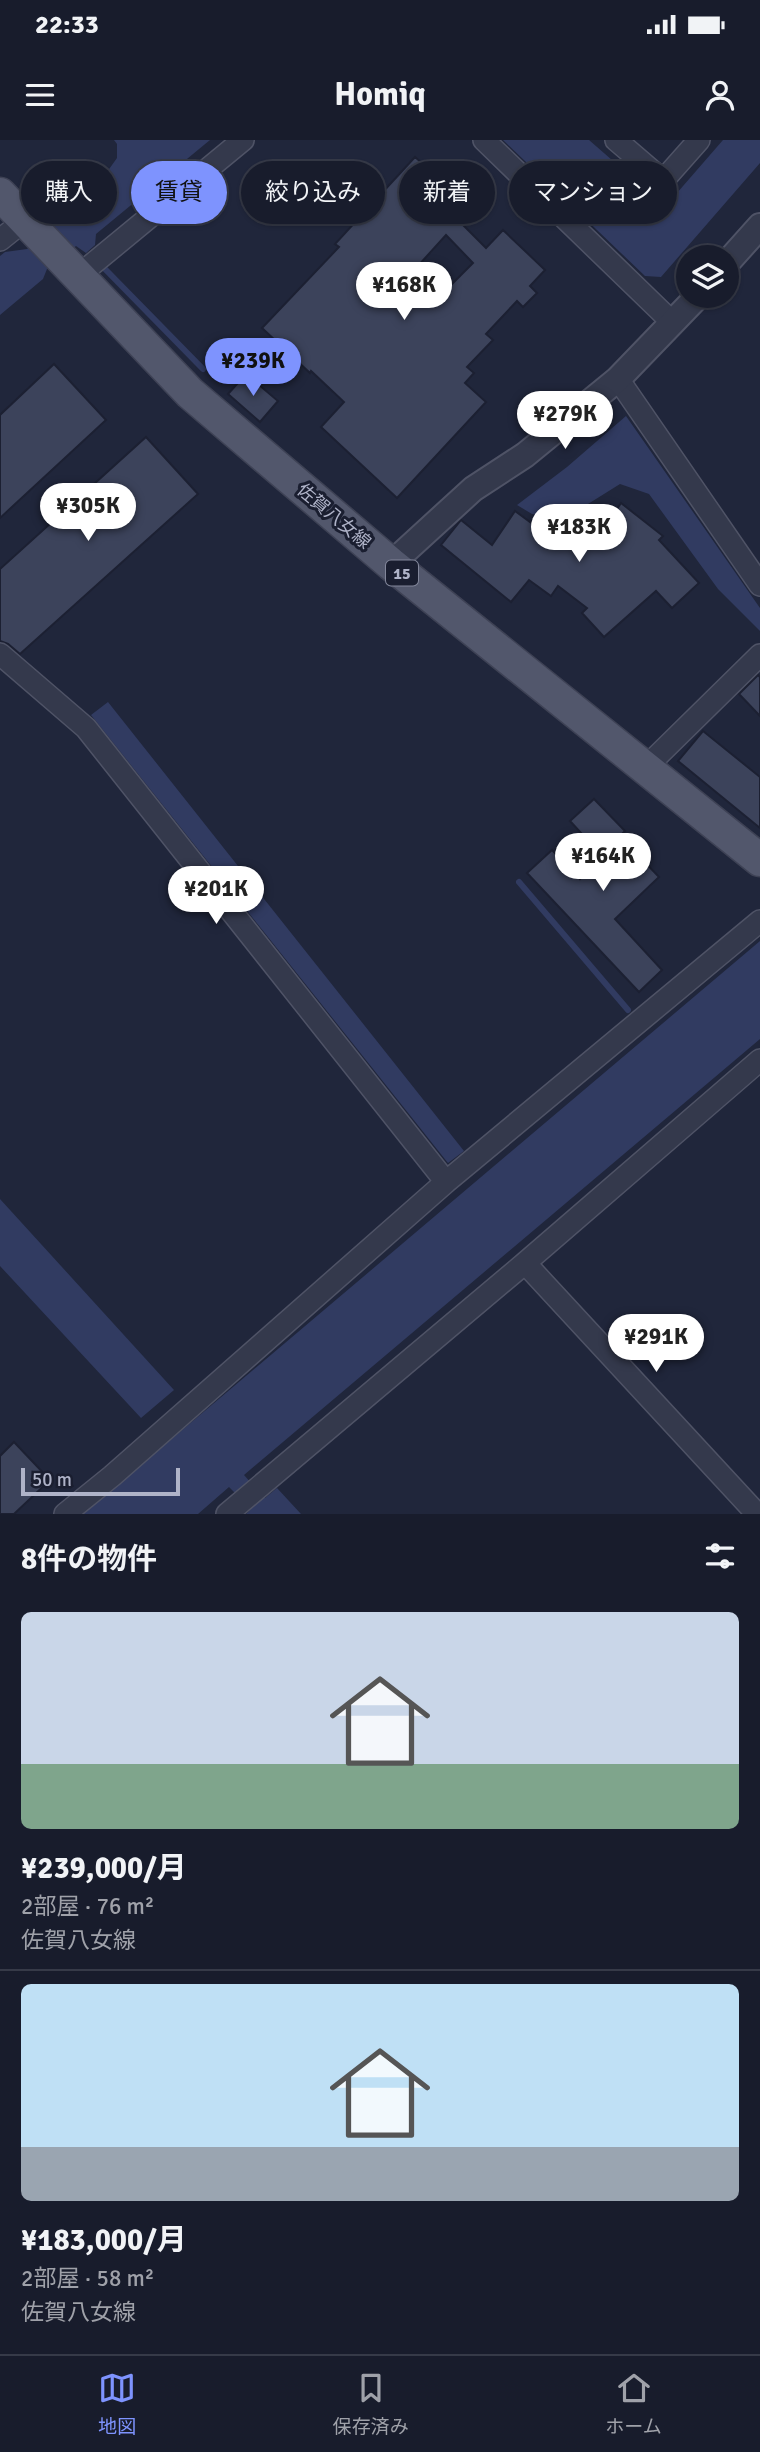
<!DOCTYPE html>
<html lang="ja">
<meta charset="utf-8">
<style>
body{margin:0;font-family:Signika,"Noto Sans JP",sans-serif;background:#252938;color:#f1f3f6;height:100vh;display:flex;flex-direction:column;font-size:26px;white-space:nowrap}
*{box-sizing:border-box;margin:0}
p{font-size:23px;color:#9fa1a9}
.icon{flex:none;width:38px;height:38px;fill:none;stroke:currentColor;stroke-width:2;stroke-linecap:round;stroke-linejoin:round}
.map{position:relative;height:1374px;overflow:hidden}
.panel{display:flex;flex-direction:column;background:#181c2c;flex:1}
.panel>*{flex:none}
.banner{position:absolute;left:21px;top:21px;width:719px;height:63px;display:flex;gap:14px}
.fabs{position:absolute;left:676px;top:105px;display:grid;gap:14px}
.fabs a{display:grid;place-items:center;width:63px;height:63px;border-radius:50%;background:#181c2c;box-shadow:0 2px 5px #0004,0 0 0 2px #363a48;font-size:35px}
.scale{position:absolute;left:21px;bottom:18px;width:159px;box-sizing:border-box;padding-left:7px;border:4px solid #afb3c8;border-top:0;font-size:19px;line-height:24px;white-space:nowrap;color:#afb3c8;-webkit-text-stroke:5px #1a1e30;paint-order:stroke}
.price{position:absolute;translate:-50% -60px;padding:0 16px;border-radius:24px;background:#fff;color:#222;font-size:23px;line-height:46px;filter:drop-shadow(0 2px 4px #0008)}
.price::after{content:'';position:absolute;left:50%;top:42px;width:21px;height:16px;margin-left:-10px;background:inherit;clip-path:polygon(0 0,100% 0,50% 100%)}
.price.selected{background:#7e93fe;color:#111}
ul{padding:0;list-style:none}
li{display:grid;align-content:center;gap:14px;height:371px;padding:0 21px}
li+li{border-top:2px solid #363a48}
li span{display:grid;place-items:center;height:217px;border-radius:10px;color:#555}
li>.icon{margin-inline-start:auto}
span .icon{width:126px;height:126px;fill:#fffc;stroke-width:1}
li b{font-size:30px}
h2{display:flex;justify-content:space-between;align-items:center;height:84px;padding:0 21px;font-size:30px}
.chip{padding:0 24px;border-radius:32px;background:#181c2c;box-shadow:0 2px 5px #0004,0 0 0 2px #363a48;font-size:24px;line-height:63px}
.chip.selected{background:#7e93fe;color:#111}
.status{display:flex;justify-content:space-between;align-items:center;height:49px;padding:0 35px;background:#181c2c;direction:ltr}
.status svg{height:19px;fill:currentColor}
header{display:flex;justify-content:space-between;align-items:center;height:91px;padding:0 21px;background:#181c2c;font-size:32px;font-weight:700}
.tabs{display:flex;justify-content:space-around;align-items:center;height:98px;border-top:2px solid #363a48;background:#181c2c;font-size:19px;color:#9fa1a9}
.tabs a{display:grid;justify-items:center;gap:4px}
.tabs .selected{color:#7e93fe}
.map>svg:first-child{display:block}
.water{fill:#313b61}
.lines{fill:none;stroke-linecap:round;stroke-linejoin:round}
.stream{stroke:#313b61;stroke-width:6}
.building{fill:#3c435b;stroke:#1c2032;stroke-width:2;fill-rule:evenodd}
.minor-casing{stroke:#4f5366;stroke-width:24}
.tertiary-casing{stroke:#4f5366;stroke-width:28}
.primary-casing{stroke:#3e4255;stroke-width:35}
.minor{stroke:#34394c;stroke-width:21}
.tertiary{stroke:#34394c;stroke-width:24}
.primary{stroke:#52576c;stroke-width:32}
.labels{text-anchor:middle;stroke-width:6;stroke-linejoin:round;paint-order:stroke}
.shield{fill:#1a1e30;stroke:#82869a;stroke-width:2}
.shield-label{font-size:16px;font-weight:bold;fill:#afb3c8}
.street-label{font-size:18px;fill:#afb3c8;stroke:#1a1e30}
</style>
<div class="status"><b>22:33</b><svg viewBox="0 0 49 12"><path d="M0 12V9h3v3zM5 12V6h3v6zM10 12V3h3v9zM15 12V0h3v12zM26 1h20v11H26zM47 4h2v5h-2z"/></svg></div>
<header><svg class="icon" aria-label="menu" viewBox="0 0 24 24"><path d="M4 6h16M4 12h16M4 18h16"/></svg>Homiq<svg class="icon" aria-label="person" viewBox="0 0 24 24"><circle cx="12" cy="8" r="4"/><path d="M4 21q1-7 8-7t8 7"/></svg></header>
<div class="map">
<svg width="760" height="1374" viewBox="0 0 760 1374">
<rect width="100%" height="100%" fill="#20263b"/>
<path class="water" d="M114,0h96l-114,94 -1,11 -9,8 -10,-7 -29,23 -4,10 -43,36v-59l5,-4 22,-3 60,-49 30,-42v-14z
M503,0h86l70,61h11l53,-61h37v23l-99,114 -16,-1z
M626,276l134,192v23l-42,-42 -69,-95 -29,-10 -56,35 -32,-5 -15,-9 50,-38z
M108,562l356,449 -16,12 -357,-448z
M760,801v98l-516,436 21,23 12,-10 24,26h-55l5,-5 -22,-22 -31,27h-115z
M0,1059l174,191 -33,28 -141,-152z"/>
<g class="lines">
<path class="stream" d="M104,128l99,101
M519,742l109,128"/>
</g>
<path class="building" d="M415,17l8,7 3,-3 15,13 4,-4 24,22 -7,8 9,9 -12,12 27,27 17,-18 42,40 -15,16 7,7 -14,14 -6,-6 -31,33 7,6 -26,27 7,6 -9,10 21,19 -89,96 -76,-71 23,-25 -33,-31 -1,2 -48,-45 77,-81 -4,-3zM446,95l27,28 -30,30 -26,-26z
M54,224l52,56 -106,98v-103z
M246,234l32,27 -18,21 -32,-28z
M146,297l52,57 -178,160 -12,-10 -8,-3v-72z
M621,363l42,33 -4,4 40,43 -27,25 -16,-17 -52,46 -22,-24 5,-5 -29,-22 -7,10 -22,-16 -18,22 -70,-57 20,-25 31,25 23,-34 45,33 13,-17 4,3 9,-11 9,6 14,-18 6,5z
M758,535l2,2v39l-21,-22z
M703,591l57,46v51l-82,-67z
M594,659l31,32 -5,5 39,41 -44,42 47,51 -23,22 -112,-119 25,-23 28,29 23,-22 -33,-36z
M14,1302l36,38 -36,34h-14v-58z"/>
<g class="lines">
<defs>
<path id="minor" d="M484,0l189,183
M616,0l42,36 10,-1 31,-35
M0,100l25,-20
M78,136l165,-136
M618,239l142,206
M0,514l86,74 360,454
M645,628l115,-113
M525,1123l232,251
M65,1374l47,-38 334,-294 314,-261
M227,1374l298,-251 235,-203"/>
<path id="tertiary" d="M726,124l34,-38
M391,424l82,-75 52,-34 93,-76 80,-83"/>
<path id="primary" d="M0,54l190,199 201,171 369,296"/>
</defs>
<use href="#minor" class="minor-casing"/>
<use href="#tertiary" class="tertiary-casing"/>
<use href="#primary" class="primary-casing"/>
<use href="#minor" class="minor"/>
<use href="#tertiary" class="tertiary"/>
<use href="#primary" class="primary"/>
</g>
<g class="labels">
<rect class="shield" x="386" y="420.5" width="32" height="25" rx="5"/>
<g class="shield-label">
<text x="402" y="439">15</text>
</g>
<g class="street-label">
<text transform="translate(334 376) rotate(40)" y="6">佐賀八女線</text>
</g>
</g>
</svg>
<div class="fabs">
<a><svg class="icon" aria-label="layers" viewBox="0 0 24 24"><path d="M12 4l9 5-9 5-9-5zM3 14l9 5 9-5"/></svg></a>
</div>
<div class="scale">50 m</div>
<b class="price" style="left:404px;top:182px">¥168K</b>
<b class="price selected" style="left:253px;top:258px">¥239K</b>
<b class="price" style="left:565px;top:311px">¥279K</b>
<b class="price" style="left:88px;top:403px">¥305K</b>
<b class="price" style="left:579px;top:424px">¥183K</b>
<b class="price" style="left:603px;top:753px">¥164K</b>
<b class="price" style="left:216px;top:786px">¥201K</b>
<b class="price" style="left:656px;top:1234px">¥291K</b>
<div class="banner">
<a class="chip">購入</a>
<a class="chip selected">賃貸</a>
<a class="chip">絞り込み</a>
<a class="chip">新着</a>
<a class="chip">マンション</a>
</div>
</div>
<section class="panel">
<h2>8件の物件<svg class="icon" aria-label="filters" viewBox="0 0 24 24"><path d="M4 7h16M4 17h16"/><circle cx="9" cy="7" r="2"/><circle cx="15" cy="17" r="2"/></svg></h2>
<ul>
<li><span style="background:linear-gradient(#c9d6e8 70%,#7fa58c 0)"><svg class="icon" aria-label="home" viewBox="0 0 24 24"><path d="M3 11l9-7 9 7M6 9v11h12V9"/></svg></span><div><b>¥239,000/月</b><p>2部屋 · 76 m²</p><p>佐賀八女線</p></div></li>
<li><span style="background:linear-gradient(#bfe0f5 75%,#9aa5b1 0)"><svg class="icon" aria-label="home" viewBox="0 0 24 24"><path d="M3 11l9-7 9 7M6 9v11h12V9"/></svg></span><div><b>¥183,000/月</b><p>2部屋 · 58 m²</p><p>佐賀八女線</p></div></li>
</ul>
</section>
<nav class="tabs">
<a class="selected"><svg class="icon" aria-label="map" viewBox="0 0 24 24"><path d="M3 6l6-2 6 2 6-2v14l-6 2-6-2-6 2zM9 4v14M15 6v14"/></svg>地図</a>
<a><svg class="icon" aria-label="saved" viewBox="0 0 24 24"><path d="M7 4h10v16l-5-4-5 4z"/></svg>保存済み</a>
<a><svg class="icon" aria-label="home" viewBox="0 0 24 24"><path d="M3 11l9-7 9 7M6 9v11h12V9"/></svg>ホーム</a>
</nav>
